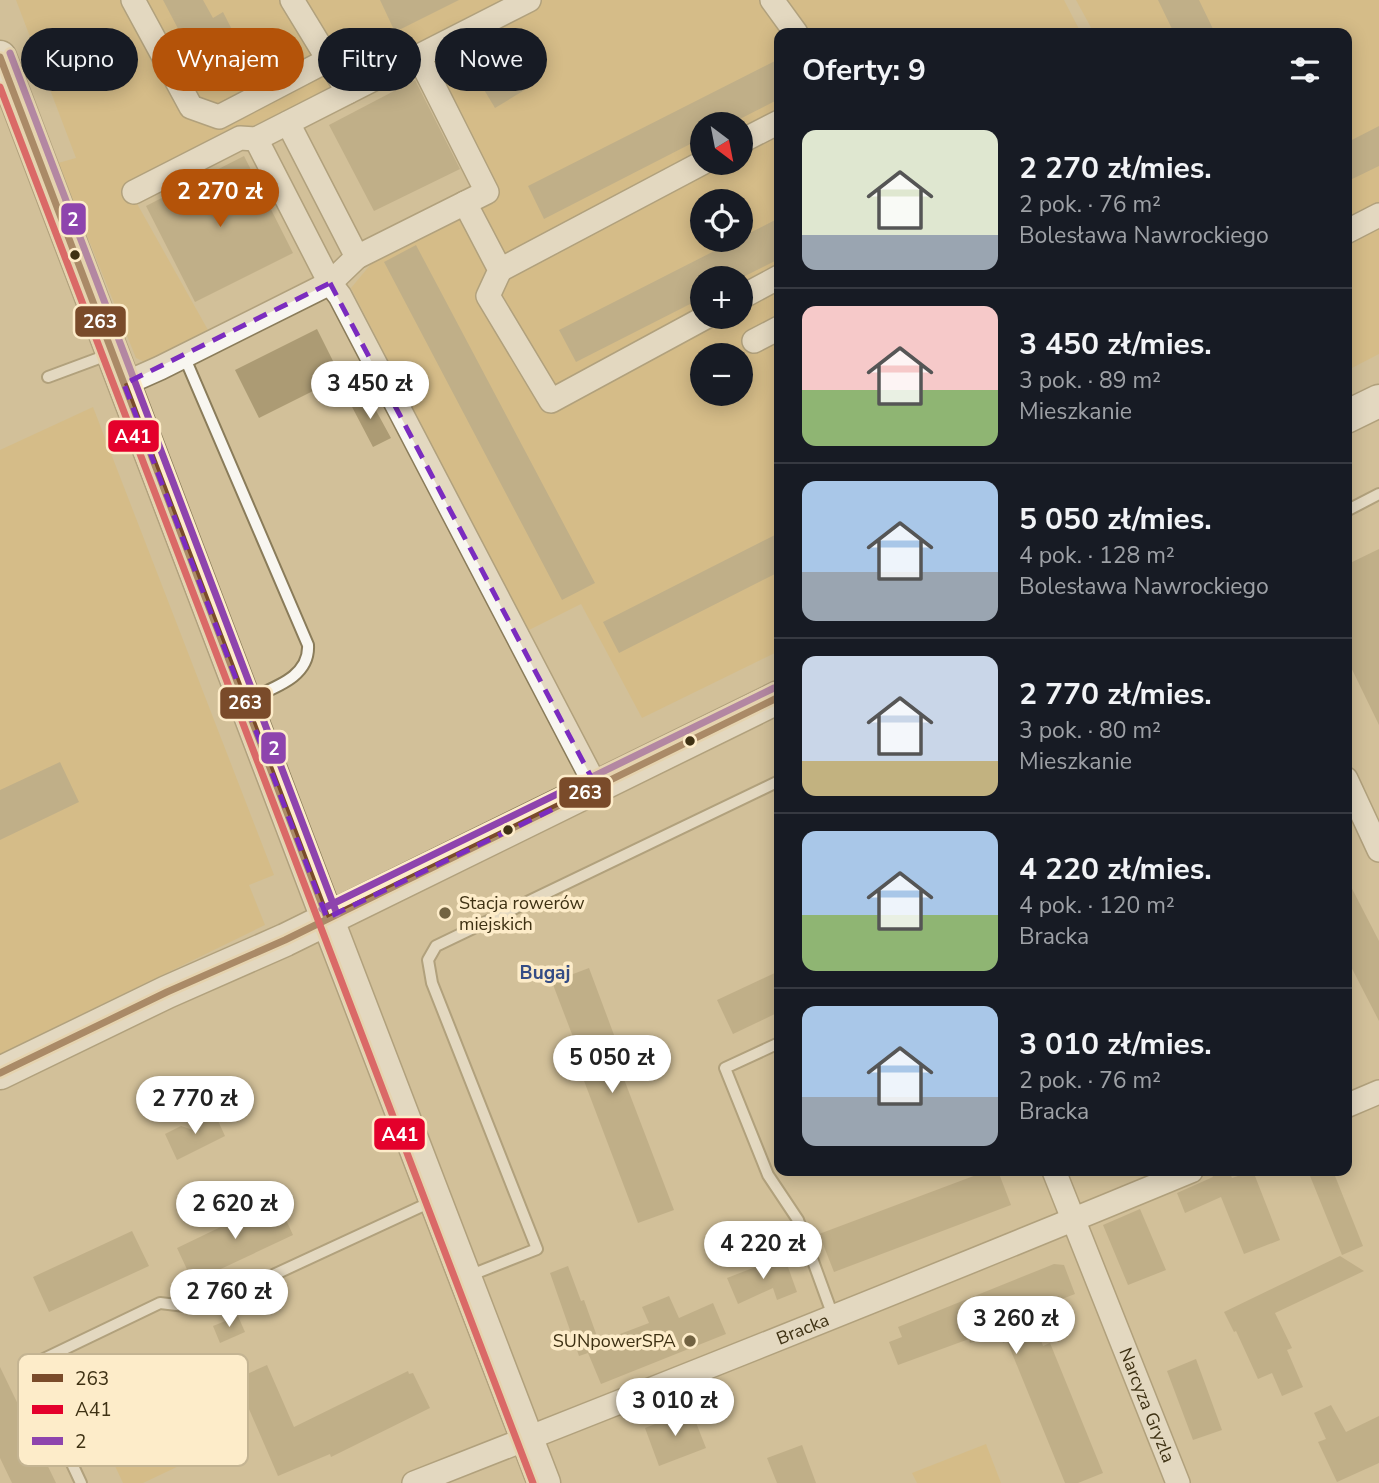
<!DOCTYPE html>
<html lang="pl">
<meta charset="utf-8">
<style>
body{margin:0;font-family:"Nunito Sans",sans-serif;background:#242831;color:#f1f3f6;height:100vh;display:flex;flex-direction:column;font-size:26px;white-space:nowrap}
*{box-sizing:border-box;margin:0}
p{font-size:23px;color:#9ea1a6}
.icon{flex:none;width:38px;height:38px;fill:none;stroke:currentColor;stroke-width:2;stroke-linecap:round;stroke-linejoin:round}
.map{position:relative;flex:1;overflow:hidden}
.details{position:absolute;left:774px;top:28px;width:578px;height:1148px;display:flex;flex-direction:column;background:#171b24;border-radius:14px;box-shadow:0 4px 18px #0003}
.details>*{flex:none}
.hud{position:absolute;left:21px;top:28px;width:648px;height:63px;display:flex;gap:14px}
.needle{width:46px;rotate:148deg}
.fabs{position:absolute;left:690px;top:112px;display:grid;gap:14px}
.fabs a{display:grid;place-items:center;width:63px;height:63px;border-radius:50%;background:#171b24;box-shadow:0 4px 18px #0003;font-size:35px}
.price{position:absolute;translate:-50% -60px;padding:0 16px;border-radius:24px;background:#fff;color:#222;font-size:23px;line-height:46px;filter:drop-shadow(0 2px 4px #0008)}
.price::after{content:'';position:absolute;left:50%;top:42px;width:21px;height:16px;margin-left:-10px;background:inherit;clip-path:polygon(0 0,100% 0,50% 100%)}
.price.selected{background:#b45309;color:#fff}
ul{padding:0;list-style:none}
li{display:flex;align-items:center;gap:21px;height:175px;padding:0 28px}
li+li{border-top:2px solid #363941}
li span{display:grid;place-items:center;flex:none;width:196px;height:140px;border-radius:14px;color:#555}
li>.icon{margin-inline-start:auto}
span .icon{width:84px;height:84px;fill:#fffc;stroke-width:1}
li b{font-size:30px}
h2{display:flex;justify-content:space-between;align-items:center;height:84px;padding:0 28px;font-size:30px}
.tag{padding:0 24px;border-radius:32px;background:#171b24;box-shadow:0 4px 18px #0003;font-size:24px;line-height:63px}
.tag.selected{background:#b45309;color:#fff}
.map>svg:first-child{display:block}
.green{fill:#d9b974;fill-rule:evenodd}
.building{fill:#ac9b74}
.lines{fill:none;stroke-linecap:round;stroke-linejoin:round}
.lane-casing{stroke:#8a7c5a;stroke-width:14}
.street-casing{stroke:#8a7c5a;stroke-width:26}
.secondary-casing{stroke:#8a7c5a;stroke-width:35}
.lane{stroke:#f8f6f0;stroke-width:10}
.street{stroke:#f8f6f0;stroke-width:23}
.secondary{stroke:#f8f6f0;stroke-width:32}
.bus-1-casing{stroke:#fdecc9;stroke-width:12}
.bus-2-casing{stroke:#fdecc9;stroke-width:12}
.bus-3-casing{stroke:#fdecc9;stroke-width:12}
.bus-1{stroke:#7a4b2a;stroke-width:7}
.bus-2{stroke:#e4002b;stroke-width:7}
.bus-3{stroke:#8e44ad;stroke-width:7}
.marked{fill:none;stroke:#7b2cbf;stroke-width:5;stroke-dasharray:14 9;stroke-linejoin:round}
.bus-dot{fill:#3e3113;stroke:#fdecc9;stroke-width:2.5}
.poi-dot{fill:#726342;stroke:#fdecc9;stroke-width:2.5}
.labels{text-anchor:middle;stroke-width:7;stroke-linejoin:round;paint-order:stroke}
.poi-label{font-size:18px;fill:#3e3113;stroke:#fdecc9;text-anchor:start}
.street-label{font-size:18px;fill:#3e3113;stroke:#fdecc9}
.neighbourhood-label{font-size:19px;font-weight:bold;fill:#344c85;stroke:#fdecc9}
.key{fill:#fdecc9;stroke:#c4b492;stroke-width:2}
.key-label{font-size:19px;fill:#3e3113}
.line-badge{stroke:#fdecc9;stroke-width:2.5}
.badge-label{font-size:19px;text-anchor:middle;font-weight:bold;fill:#fff}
</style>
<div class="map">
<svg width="1379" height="1483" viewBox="0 0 1379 1483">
<rect width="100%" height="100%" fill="#d2c099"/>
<path class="green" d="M16,0h1048l17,33h-302v618l-137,67 -61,-114 -54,27 -176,-343 20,-24 127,-72 -76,-144 -296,136 82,146 -61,33 -11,-5 -78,-195 18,-5zM702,124h38v39h-38zM702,201h38v39h-38zM702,278h38v39h-38zM702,355h38v39h-38z
M1076,0h303v354l-33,17v-338h-252z
M93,407l181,468 -25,10 16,40 -265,129v-604z
M207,1367l33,70 -97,46h-20l-29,-62z
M986,1444l15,39h-84l-5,-10z"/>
<path class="building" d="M163,0h40l10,18 10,-6 29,57 -34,18 -15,-28 -7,4z
M380,0h79l-64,32z
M1158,0h41l16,33h-41z
M518,54l12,20 -8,5 6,9 -33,20 -18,-30z
M779,59v40l-49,25h-28v14l-158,81 -16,-33z
M415,80l45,89 -86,42 -45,-86z
M1379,126v40l-33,16v-39z
M244,156l49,97 -98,49 -49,-96z
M779,218v41l-38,19h-39v20l-126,64 -17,-32z
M416,245l179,338 -33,17 -178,-338z
M317,329l24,48 -82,41 -24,-48z
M367,394l24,44 -18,9 -23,-44z
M779,533v39l-160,81 -16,-31z
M1379,549v176l-33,-68v-92z
M60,762l19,40 -79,38v-50z
M1346,877l33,64v80l-33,-64z
M589,968l31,83 -6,2 60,157 -36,13 -60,-158 5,-2 -31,-81z
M779,971v41l-46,22 -16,-34z
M213,1110l12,26 -48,24 -12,-26 16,-8 12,4 4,-12z
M987,1171h11l13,34 -177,67 -15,-38z
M1210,1171h19l3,7 21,-7 27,69 -36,14 -23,-57 -36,16 -8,-20 36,-16z
M1308,1171h25l30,75 -21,9z
M277,1200l16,35 -100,47 -16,-34z
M1140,1209l26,61 -38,15 -25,-60z
M132,1231l17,35 -100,46 -16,-35z
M784,1256l13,36 -20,8 -4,-12 -35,16 -11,-26z
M1340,1256l24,15 -89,42 17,35 -5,2 16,37 -21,9 -10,-23 -14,6 -22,-48 -2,1 -10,-20z
M1054,1264l10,1 11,29 -44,17 12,35 7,-3 53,130 -25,10h-13l-58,-142 -4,2 -3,-10 -30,10 -1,-4 -71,26 -9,-23 13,-5 -4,-10z
M568,1266l13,35 3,-1 15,42 50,-19 -7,-16 27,-11 10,22 34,-15 13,31 -125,50 -13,-31 -9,3 -29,-83z
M238,1316l7,16 -25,11 -7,-17z
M1196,1359l26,71 -29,10 -26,-69z
M267,1365l27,62 114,-56 1,3 4,-1 17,35 -99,49 -1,-3 -52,22 -42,-97z
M0,1367l56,116h-44l-12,-25z
M1331,1405l15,27 33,-16v47l-42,19 -19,-40 8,-3 -12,-26z
M691,1410l15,38 -47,18 -14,-38z
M802,1445l14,38h-39l-10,-25z"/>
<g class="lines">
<defs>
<path id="lane" d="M184,356l124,289c2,33 -36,43 -61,55
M48,377l62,-23
M1346,511l33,-17
M779,1043l-54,25 43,107 30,45 35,96
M466,1277l71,-28 -105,-266 -4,-23 8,-14 343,-165
M81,1483l-54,-116 133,-64 42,5 231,-107"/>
<g id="street">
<path d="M133,0l58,107 28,10 109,-57"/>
<path d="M292,0l56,92"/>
<path d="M772,0l24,33"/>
<path d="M419,57l68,135 -22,11 35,67 -12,26 63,105 155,-84"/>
<path d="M288,123l69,134"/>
<path d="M256,139l74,144 10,13 257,492"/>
<path d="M740,142l39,-20"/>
<path d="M134,192l106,-54 16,1 273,-139"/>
<path d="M1346,232l33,-17"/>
<path d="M500,270l202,-107"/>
<path d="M740,298l39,-21"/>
<path d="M754,341l25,-13"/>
<path d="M124,384l36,-16 170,-85 27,-26 108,-54"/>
<path d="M1346,779l33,71"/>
<path d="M1346,1106l33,-14"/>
<path id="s1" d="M1054,1171l124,312"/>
<path id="s2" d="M414,1483c260,-102 519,-205 777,-312"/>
</g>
<path id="secondary" d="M0,57l327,861 217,565
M1346,417l33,-16
M0,1073l167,-81 118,-52 494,-243"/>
</defs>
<use href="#lane" class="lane-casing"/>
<use href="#street" class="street-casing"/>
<use href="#secondary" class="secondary-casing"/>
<use href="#lane" class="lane"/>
<use href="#street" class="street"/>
<use href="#secondary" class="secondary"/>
<defs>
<path id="bus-1" d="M0,57l327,861
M0,1073l167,-81 118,-52 494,-243"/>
<path id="bus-2" d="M0,87l533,1396"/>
<path id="bus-3" d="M10,53l327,861
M322,909l452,-221"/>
</defs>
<use href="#bus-1" class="bus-1-casing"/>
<use href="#bus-2" class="bus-2-casing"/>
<use href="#bus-3" class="bus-3-casing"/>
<use href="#bus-1" class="bus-1"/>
<use href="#bus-2" class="bus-2"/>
<use href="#bus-3" class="bus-3"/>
</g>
<path d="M0 0H1379V1483H0ZM330,283l267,505 -270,130 -203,-534z" fill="#d2c099" fill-opacity=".55" fill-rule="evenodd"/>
<path class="marked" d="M330,283l267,505 -270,130 -203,-534z"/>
<g class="bus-dot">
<circle cx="75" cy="255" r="6"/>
<circle cx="690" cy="741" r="6"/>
<circle cx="508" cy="830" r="6"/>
</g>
<g class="poi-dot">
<circle cx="445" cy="913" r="7"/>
<circle cx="690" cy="1341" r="7"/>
</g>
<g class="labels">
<g class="poi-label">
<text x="459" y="909">Stacja rowerów<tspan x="459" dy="21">miejskich</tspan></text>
<text x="676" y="1347" text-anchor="end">SUNpowerSPA</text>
</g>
<g class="street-label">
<text dy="6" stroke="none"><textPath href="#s2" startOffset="418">Bracka</textPath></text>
<text dy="6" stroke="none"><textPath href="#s1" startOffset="252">Narcyza Gryzla</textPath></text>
</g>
<g class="neighbourhood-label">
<text x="545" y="979">Bugaj</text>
</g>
</g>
<rect x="18" y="1354" width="230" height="112" rx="10" class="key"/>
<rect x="32" y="1374" width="31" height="8" fill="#7a4b2a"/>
<rect x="32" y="1405" width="31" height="9" fill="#e4002b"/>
<rect x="32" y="1437" width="31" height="8" fill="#8e44ad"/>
<g class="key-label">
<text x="75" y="1385">263</text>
<text x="75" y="1416">A41</text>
<text x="75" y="1448">2</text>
</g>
<g class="line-badge">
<rect x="60" y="202" width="27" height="34" rx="7" fill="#8e44ad"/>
<rect x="74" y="305" width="53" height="33" rx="7" fill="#7a4b2a"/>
<rect x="107" y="419" width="53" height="34" rx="7" fill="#e4002b"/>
<rect x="219" y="686" width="53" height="34" rx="7" fill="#7a4b2a"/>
<rect x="260" y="731" width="27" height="34" rx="7" fill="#8e44ad"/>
<rect x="558" y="776" width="54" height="33" rx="7" fill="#7a4b2a"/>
<rect x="373" y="1117" width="53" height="34" rx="7" fill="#e4002b"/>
</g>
<g class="badge-label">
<text x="73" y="226">2</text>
<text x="100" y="328">263</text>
<text x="133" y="443">A41</text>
<text x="245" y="709">263</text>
<text x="274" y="755">2</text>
<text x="585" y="799">263</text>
<text x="400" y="1141">A41</text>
</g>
</svg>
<div class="fabs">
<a><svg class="needle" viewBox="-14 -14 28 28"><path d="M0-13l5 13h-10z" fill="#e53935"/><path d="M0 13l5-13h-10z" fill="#9ea1a6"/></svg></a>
<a><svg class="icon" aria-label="locate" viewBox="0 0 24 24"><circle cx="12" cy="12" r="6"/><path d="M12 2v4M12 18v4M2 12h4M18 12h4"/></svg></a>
<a>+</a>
<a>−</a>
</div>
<b class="price selected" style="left:220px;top:229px">2 270 zł</b>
<b class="price" style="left:370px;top:421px">3 450 zł</b>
<b class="price" style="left:612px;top:1095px">5 050 zł</b>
<b class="price" style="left:195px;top:1136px">2 770 zł</b>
<b class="price" style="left:235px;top:1241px">2 620 zł</b>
<b class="price" style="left:763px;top:1281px">4 220 zł</b>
<b class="price" style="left:229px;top:1329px">2 760 zł</b>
<b class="price" style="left:1016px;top:1356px">3 260 zł</b>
<b class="price" style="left:675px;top:1438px">3 010 zł</b>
<div class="hud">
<a class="tag">Kupno</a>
<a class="tag selected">Wynajem</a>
<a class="tag">Filtry</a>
<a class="tag">Nowe</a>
</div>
<section class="details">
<h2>Oferty: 9<svg class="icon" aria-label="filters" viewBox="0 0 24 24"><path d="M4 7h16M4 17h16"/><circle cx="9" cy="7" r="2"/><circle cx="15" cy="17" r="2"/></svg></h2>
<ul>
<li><span style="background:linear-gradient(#dfe7d0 75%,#9aa5b1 0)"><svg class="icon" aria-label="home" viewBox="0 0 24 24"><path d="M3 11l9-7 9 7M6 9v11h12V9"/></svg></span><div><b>2 270 zł/mies.</b><p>2 pok. · 76 m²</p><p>Bolesława Nawrockiego</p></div></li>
<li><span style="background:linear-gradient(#f6c9c9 60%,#8fb573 0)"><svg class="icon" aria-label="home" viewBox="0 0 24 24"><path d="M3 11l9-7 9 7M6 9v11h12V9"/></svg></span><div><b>3 450 zł/mies.</b><p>3 pok. · 89 m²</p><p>Mieszkanie</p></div></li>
<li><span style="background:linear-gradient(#a9c7e8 65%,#9aa5b1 0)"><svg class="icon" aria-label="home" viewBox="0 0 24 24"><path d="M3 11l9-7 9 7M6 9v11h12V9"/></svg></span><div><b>5 050 zł/mies.</b><p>4 pok. · 128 m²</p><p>Bolesława Nawrockiego</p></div></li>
<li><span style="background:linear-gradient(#c9d6e8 75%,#c2b280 0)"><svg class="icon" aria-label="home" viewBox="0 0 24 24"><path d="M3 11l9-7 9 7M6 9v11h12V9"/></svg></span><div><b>2 770 zł/mies.</b><p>3 pok. · 80 m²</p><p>Mieszkanie</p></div></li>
<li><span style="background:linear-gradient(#a9c7e8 60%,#8fb573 0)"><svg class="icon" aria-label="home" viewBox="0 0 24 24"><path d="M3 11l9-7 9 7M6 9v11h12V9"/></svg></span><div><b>4 220 zł/mies.</b><p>4 pok. · 120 m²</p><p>Bracka</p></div></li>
<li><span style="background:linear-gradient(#a9c7e8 65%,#9aa5b1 0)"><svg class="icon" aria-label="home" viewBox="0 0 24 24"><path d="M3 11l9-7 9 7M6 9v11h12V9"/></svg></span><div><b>3 010 zł/mies.</b><p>2 pok. · 76 m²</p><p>Bracka</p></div></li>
</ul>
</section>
</div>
